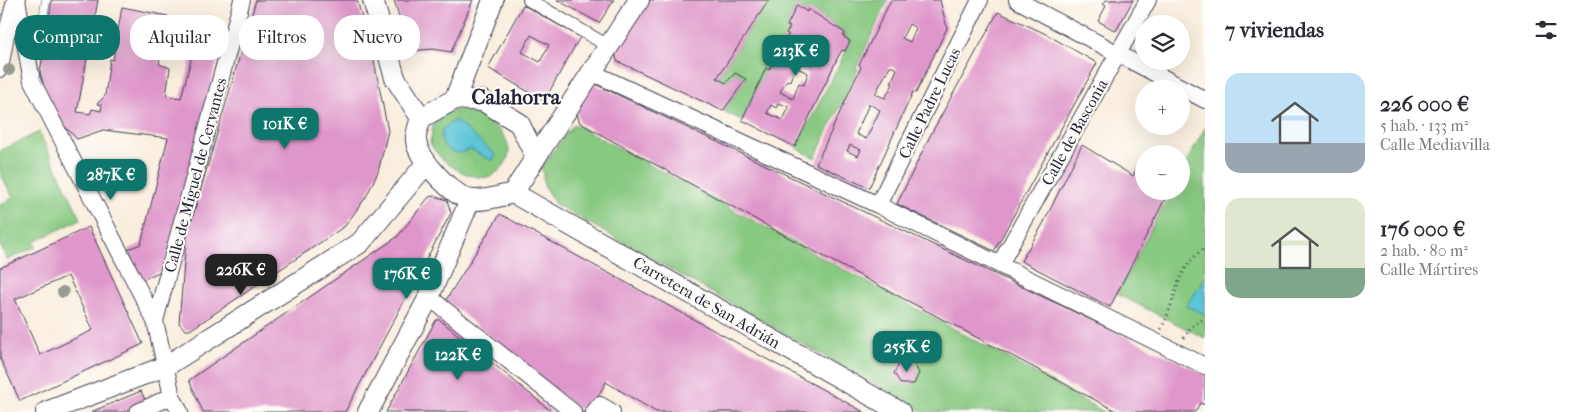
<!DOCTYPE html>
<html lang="es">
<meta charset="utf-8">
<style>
body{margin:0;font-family:"IM FELL French Canon",serif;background:#f7f7f7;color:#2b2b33;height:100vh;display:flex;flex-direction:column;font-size:19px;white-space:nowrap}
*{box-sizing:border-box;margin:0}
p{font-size:16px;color:#7c7c81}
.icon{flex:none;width:28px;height:28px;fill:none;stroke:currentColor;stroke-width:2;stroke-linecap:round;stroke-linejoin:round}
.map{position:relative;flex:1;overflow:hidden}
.drawer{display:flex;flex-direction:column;background:#fff;width:375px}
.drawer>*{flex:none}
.guide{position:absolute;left:15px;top:15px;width:475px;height:45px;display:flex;gap:10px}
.tools{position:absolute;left:1135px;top:15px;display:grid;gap:10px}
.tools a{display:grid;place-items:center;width:55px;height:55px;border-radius:50%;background:#fff;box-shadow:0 5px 20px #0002;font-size:25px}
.price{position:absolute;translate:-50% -42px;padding:0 11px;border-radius:10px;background:#0f766e;color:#fff;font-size:16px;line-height:32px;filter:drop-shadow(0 1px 2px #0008)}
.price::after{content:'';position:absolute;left:50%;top:30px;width:15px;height:11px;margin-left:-8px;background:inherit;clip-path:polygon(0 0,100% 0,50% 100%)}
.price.active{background:#222;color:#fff}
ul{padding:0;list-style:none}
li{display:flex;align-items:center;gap:15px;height:125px;padding:0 20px}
li span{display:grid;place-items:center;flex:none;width:140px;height:100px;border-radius:15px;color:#555}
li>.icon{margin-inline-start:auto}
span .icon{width:60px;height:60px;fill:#fffc;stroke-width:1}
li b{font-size:21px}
h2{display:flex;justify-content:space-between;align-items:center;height:60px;padding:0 20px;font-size:21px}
.chip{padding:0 18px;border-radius:20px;background:#fff;box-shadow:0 5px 20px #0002;font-size:18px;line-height:45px}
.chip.active{background:#0f766e;color:#fff}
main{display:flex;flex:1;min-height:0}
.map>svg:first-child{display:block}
.green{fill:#88c981;stroke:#55765e}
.water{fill:#5bc5d7;stroke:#3e7489}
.building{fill:#df97cb;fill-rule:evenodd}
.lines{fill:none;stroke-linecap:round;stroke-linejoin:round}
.service-casing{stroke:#424053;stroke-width:9}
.pedestrian-casing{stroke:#424053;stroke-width:14}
.minor-casing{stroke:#424053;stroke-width:18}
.tertiary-casing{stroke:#424053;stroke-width:22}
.path{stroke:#424053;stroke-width:3;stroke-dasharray:1 4;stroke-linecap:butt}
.service{stroke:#fff;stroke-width:8}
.pedestrian{stroke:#fff;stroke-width:12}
.minor{stroke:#fff;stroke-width:16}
.tertiary{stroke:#fff;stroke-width:20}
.tree{fill:#979d92}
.labels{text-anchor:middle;stroke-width:4.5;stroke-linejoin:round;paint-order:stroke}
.street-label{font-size:16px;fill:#22223b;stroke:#fdfcf7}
.district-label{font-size:21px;font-weight:bold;fill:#22223b;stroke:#fdfcf7}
</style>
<main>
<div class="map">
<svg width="1205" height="412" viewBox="0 0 1205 412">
<rect width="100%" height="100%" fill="#fdfcf7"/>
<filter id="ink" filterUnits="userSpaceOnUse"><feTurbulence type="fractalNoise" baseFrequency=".02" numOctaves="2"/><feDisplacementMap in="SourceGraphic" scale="10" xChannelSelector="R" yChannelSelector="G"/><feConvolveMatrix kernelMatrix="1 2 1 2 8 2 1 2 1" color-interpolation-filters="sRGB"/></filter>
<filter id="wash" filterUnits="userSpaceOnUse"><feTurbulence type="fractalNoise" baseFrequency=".0096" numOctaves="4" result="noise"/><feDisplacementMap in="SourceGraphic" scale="20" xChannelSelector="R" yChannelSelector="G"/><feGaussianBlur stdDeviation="1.12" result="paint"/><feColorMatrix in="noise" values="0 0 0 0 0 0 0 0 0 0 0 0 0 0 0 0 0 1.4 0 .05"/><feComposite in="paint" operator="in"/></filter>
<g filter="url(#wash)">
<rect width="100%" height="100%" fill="#f9eddd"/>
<path class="green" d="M769,0h119l-32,68 2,1 -43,89 -19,-10 55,-107 -7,-5 2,-3 -37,-25 -2,4 -10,-6 -10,19 3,2 -3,6 2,2 -6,5 -14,30 -3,-1 -24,51 -19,-9 23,-32 -11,-6 -9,10 -9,-5z
M462,110c33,7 70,42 28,67 -23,3 -50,-14 -60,-34l4,-21 15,-11z
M574,124l434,234 96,54h-181l-368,-208 -11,-18 -2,-20z
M1205,128v210l-88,-44 54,-103h10v-19z
M39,132l42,87 -47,23 2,5 -29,13 -7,-15v-40l13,-7 -13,-26v-21z"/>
<path class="water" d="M455,120l41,35 -4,6 -22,-12c-16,10 -33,-1 -28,-20z
M1205,278v36l-19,-8z"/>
<g id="blocks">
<path class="building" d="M52,0h46l-21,112 13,2 2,-5 9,2 1,-6 -5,-1 8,-8 5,-37 3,1 9,-53 46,9 -9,48 11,4 -4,28 15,2 14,-53 25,4 -57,221 -21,10 -14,-31 13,-5 27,-106 -65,-8 -26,9 -26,-27 -11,-40z
M256,0h101l16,56 15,75 -10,41 -12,25 -21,29 -155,104h-5l-6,-7 7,-83z
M394,0h79l-22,52 -18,-3 -23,2z
M557,0h57l-15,23z
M647,0h122l-52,78 9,5 9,-10 11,6 -23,32 -106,-50 -3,-13z
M891,0h49l7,28 -31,65 -3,-1 -44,96 -53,-24 45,-97 -2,-2zM909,24l7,4 -6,14 -8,-4zM890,66l7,3 -6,14 2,1 -8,14 -10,-4zM869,104l11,6 -14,29 -10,-5zM850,145l11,5 -3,6 -11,-5z
M1106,0h27l-17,31 -18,-10 8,-15 -3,-2z
M523,5l57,32 -36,64 -56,-33zM531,35l18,10 -9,17 -18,-10z
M797,5l10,7 1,-3 37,24 -2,3 7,5 -5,10 -3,-1 -4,7 -43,90 -53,-27 24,-52 3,2 14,-30 6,-5 -3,-2 4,-6 -3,-1zM819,39l6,4 -13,22 -13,-6 8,-17 9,4zM795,67l13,6 -4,12 -5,-2 -6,16 -13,-7 7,-12 3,1zM779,103l10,4 -6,13 -16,-7 4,-8 5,3z
M998,12l46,21 53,30 -103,188 -97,-47 34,-70z
M593,83l612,291v31l-5,-2 -5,9h-77l-314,-166 -224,-123 -5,-15z
M1082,145l51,31 6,-12 5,3v24h25l-59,116 -89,-46 22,-37z
M434,196l13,4 4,13 -106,199h-142l-14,-32 208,-143 32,-40z
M500,214l364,198h-208l-50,-30 -8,14 -13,16h-3l-136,-112z
M89,227l54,117 -123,57 -20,-43v-90zM68,276l25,54 -53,25 -25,-56z
M436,320h4l112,92h-166z
M900,362h13l6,11 -5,11h-13l-7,-11z
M141,391l5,11 -22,10h-33z"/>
</g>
</g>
<g filter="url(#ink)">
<use href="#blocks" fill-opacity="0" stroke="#424053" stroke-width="1"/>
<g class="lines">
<defs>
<path id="service" d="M22,27l20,-2 4,-25"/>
<path id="pedestrian" d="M529,0l81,47"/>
<path id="minor" d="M17,0l15,81 123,240 17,75 8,16
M1017,0l188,100
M0,69l6,-34 9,-34
M591,72l287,133 327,161
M878,205l102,-205
M1000,264l148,-264
M429,297l144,115
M155,321l87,-321
M138,412l34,-16
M594,412l6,-7 12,7"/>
<path id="tertiary" d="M373,0l22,78 26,40
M455,99l28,2 36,22 17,34 -23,36c-13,3 -27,8 -41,7 -18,-2 -54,-41 -56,-59 -1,-7 3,-16 5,-23z
M455,99l38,-99
M536,157l103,-157
M513,193l387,219
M46,412l120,-46 194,-123 66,-79
M368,412l61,-115 41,-97"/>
</defs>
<use href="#service" class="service-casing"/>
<use href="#pedestrian" class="pedestrian-casing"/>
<use href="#minor" class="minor-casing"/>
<use href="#tertiary" class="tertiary-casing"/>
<path class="path" d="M1161,329c17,-31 12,-57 44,-81
M1184,338l7,-11 14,-9"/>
<use href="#service" class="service"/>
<use href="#pedestrian" class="pedestrian"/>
<use href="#minor" class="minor"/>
<use href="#tertiary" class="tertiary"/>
</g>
<g class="tree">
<circle cx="9" cy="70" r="6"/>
<circle cx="63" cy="292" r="6"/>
</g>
</g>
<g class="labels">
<g class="street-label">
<text transform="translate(929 103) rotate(-64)" y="6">Calle Padre Lucas</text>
<text transform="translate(1074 132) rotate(-61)" y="6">Calle de Basconia</text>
<text transform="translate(195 175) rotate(-75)" y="6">Calle de Miguel de Cervantes</text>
<text transform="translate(707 302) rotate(30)" y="6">Carretera de San Adrián</text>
</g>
<g class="district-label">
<text x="516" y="104">Calahorra</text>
</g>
</g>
</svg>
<div class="tools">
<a><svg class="icon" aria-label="layers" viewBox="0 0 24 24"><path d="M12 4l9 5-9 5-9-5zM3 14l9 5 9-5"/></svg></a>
<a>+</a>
<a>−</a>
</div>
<b class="price" style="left:796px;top:77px">213K €</b>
<b class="price" style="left:285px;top:150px">101K €</b>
<b class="price" style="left:111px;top:201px">287K €</b>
<b class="price active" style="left:241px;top:296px">226K €</b>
<b class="price" style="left:407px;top:300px">176K €</b>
<b class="price" style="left:907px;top:373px">255K €</b>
<b class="price" style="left:458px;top:381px">122K €</b>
<div class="guide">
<a class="chip active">Comprar</a>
<a class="chip">Alquilar</a>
<a class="chip">Filtros</a>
<a class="chip">Nuevo</a>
</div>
</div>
<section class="drawer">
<h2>7 viviendas<svg class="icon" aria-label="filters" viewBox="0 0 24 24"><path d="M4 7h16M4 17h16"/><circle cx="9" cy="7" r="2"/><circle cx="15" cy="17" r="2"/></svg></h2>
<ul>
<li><span style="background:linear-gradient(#bfe0f5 70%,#9aa5b1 0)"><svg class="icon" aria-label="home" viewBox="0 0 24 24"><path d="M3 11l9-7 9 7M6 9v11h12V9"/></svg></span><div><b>226 000 €</b><p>5 hab. · 133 m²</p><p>Calle Mediavilla</p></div></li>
<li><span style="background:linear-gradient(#dfe7d0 70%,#7fa58c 0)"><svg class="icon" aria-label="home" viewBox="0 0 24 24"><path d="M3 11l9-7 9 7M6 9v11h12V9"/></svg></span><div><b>176 000 €</b><p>2 hab. · 80 m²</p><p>Calle Mártires</p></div></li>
</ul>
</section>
</main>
